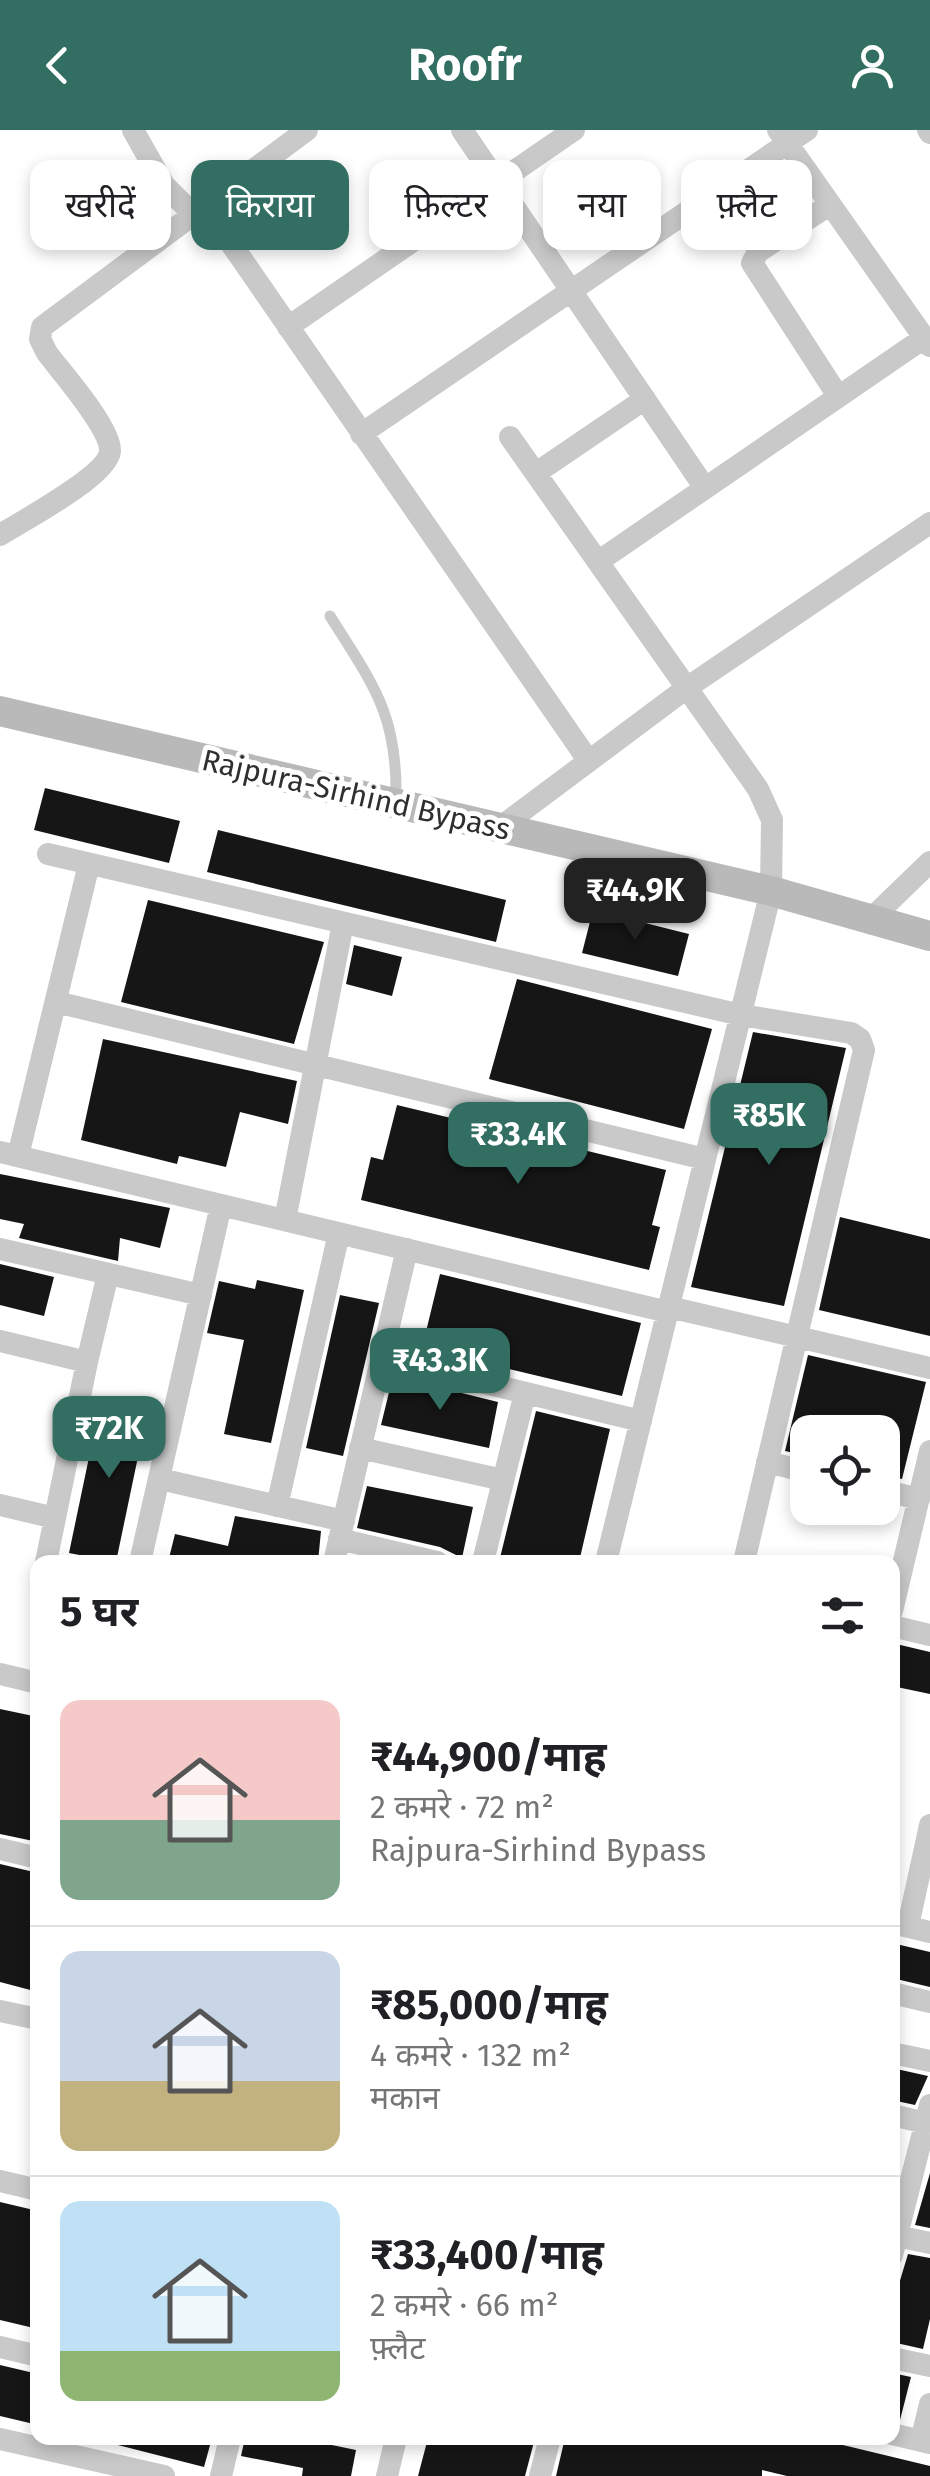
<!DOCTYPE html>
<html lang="hi">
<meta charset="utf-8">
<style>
body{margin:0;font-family:"Fira Sans","Noto Sans Devanagari",sans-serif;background:#f2f2f2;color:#202124;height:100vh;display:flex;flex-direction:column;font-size:38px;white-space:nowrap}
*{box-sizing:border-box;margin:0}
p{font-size:32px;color:#757577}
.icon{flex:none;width:55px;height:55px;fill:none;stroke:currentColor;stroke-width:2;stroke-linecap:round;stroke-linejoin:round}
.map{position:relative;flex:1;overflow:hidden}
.side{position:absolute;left:30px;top:1425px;width:870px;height:890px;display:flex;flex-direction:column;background:#fff;border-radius:20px;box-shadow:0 5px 15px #0003}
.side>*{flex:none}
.hud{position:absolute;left:30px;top:30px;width:870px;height:90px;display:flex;gap:20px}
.tools{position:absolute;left:790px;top:1285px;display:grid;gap:20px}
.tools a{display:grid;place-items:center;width:110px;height:110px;border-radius:20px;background:#fff;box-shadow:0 5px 15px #0003;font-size:50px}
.price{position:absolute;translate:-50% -85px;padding:0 22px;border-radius:20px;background:#326f62;color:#fff;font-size:32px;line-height:65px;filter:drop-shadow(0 2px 5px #0008)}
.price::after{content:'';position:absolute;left:50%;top:60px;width:30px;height:22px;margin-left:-15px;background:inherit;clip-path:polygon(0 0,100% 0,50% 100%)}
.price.active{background:#222;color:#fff}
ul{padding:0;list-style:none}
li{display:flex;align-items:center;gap:30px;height:250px;padding:0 30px}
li+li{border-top:2px solid #e0e0e0}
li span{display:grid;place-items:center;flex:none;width:280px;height:200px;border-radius:20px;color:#555}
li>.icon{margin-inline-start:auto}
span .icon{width:120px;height:120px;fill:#fffc;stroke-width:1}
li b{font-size:42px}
h2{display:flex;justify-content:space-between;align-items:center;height:120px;padding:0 30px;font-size:42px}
.pill{padding:0 35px;border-radius:20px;background:#fff;box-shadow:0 5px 15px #0003;font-size:35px;line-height:90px}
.pill.active{background:#326f62;color:#fff}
header{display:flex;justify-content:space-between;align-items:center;height:130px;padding:0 30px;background:#326f62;color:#fff;font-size:45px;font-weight:700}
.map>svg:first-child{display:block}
.building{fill:#161616}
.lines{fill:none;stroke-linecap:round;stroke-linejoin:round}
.lane{stroke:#c9c9c9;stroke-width:11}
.street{stroke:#c9c9c9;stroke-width:22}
.secondary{stroke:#b9b9b9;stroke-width:30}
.labels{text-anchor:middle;stroke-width:10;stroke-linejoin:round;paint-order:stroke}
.street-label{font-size:30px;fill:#2f2f2f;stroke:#fff}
</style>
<header><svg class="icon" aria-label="back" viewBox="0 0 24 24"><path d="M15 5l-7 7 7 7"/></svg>Roofr<svg class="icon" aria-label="person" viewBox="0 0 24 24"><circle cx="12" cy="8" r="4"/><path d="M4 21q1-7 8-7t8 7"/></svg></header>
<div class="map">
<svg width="930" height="2346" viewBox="0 0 930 2346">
<rect width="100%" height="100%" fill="#fff"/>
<path class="building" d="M45,658l135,33 -11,42 -135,-33z
M218,700l288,70 -10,42 -289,-70z
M148,770l176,42 -30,102 -173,-42z
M593,780l96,24 -11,42 -96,-23z
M354,815l48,12 -10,39 -46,-12z
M517,849l195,50 -28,100 -195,-50z
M753,902l93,16 -62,258 -93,-19z
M103,909l194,42 -9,43 -48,-12 -14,55 -47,-11 -2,8 -96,-24z
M397,975l269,65 -14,55 8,2 -11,43 -288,-70 10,-43 12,3z
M0,1044l170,34 -10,40 -40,-10 -2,23 -99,-23 5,-14 -24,-5z
M840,1087l90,22v97l-111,-26z
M0,1134l54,13 -10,39 -44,-11z
M440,1144l201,49 -19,73 -200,-48z
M257,1150l47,10 -33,153 -47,-9 20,-94 -37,-7 12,-52 36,8z
M340,1165l39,8 -36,153 -37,-8z
M808,1225l118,27 -24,97 -20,-4v-43h-74v24l-23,-5z
M393,1246l105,26 -9,46 -108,-23z
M101,1270l47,9 -32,153 -47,-9z
M536,1281l74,18 -31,133h-80z
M367,1356l106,21 -11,51 -22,-11 -83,-19z
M235,1386l86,15 -3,31h-150l7,-28 53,12z
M892,1513l38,9v42l-38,-8z
M0,1579l38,8v125l-38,-8z
M0,1734l38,9v119l-38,-10z
M892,1813l38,9v35l-38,-9z
M892,1938l36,8 -13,29 -23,-5z
M930,2043v55l-15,-3z
M0,2072l38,9v118l-38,-9z
M908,2124l22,4v61l-7,30 -31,-7v-35z
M0,2235l38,9v51l-38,-9z
M892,2243l19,4 -11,43 -8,-1z
M111,2308h101l-8,29 -94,-24z
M245,2308h53l58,12 -5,26h-49l1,-8 -62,-12z
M428,2308h107l-10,38h-107z
M571,2308h243l116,28v10h-143l-25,-6v6h-206l8,-34 6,2z"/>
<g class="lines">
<path class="lane" d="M330,486c44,70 68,99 66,185"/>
<path class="street" d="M133,0l31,55 29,29
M462,0l243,358
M778,0l152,216
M928,0l2,3
M829,75l-71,47 -6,11 86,133
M205,76l383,554
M288,197l286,-197
M361,304l446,-304
M510,307l248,352 14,31 -1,71 -165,671
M536,343l109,-74
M0,405c22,-14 108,-59 110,-84 1,-23 -48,-78 -63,-98l-7,-14 2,-12 265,-197
M599,431l325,-223
M498,699l190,-142 242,-164
M48,724l693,161 110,18 9,6 4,11 -120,512
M871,789l59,-57
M56,872l649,157
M0,1022l668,160
M18,1026l71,-292
M285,1090l58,-297
M0,1119l201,46
M669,1177l261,61
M0,1211l87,21 21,-88
M382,1228l259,63
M360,1318l143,32
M767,1332l41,10
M160,1349l184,42
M882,1360l37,9
M0,1375l55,13
M277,1376l62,-273
M339,1409l98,23
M46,1432l41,-200
M140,1432l81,-357
M334,1432l73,-313
M483,1432l42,-169
M892,1481l38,-160
M892,1496l38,9
M0,1544l38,9
M0,1719l38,9
M892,1793l38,9
M908,1796l22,-101
M892,1863l38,9
M0,1881l38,8
M892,1923l38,8
M892,1985l34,8
M0,2051l38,9
M892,2105l38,8
M892,2125l38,-150
M0,2217l38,9
M892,2228l38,8
M892,2304l38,9
M0,2309l164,37
M921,2311l9,-37
M221,2346l9,-38
M387,2346l9,-38
M540,2346l10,-38"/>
<path class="secondary" d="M0,581l771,180 159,45"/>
</g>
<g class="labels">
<g class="street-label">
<text transform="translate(356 665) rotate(13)" y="10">Rajpura-Sirhind Bypass</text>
</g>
</g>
</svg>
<div class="tools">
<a><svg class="icon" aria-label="locate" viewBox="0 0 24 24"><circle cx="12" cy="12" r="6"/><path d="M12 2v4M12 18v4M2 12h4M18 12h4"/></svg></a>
</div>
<b class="price active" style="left:635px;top:813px">₹44.9K</b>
<b class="price" style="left:769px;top:1038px">₹85K</b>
<b class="price" style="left:518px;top:1057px">₹33.4K</b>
<b class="price" style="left:440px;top:1283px">₹43.3K</b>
<b class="price" style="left:109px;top:1351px">₹72K</b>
<div class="hud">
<a class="pill">खरीदें</a>
<a class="pill active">किराया</a>
<a class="pill">फ़िल्टर</a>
<a class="pill">नया</a>
<a class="pill">फ़्लैट</a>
</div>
<section class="side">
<h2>5 घर<svg class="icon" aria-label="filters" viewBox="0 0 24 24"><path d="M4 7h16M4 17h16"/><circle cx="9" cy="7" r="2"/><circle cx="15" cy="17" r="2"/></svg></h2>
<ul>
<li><span style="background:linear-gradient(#f6c9c9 60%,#7fa58c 0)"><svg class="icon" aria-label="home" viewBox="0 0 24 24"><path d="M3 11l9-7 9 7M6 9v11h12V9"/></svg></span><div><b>₹44,900/माह</b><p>2 कमरे · 72 m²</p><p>Rajpura-Sirhind Bypass</p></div></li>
<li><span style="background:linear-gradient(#c9d6e8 65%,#c2b280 0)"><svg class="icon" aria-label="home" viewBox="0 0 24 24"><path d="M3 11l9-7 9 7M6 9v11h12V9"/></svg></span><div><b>₹85,000/माह</b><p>4 कमरे · 132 m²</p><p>मकान</p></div></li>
<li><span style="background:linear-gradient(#bfe0f5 75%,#8fb573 0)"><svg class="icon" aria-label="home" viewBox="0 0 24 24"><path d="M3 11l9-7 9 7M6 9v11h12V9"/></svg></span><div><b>₹33,400/माह</b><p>2 कमरे · 66 m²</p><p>फ़्लैट</p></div></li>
</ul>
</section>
</div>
